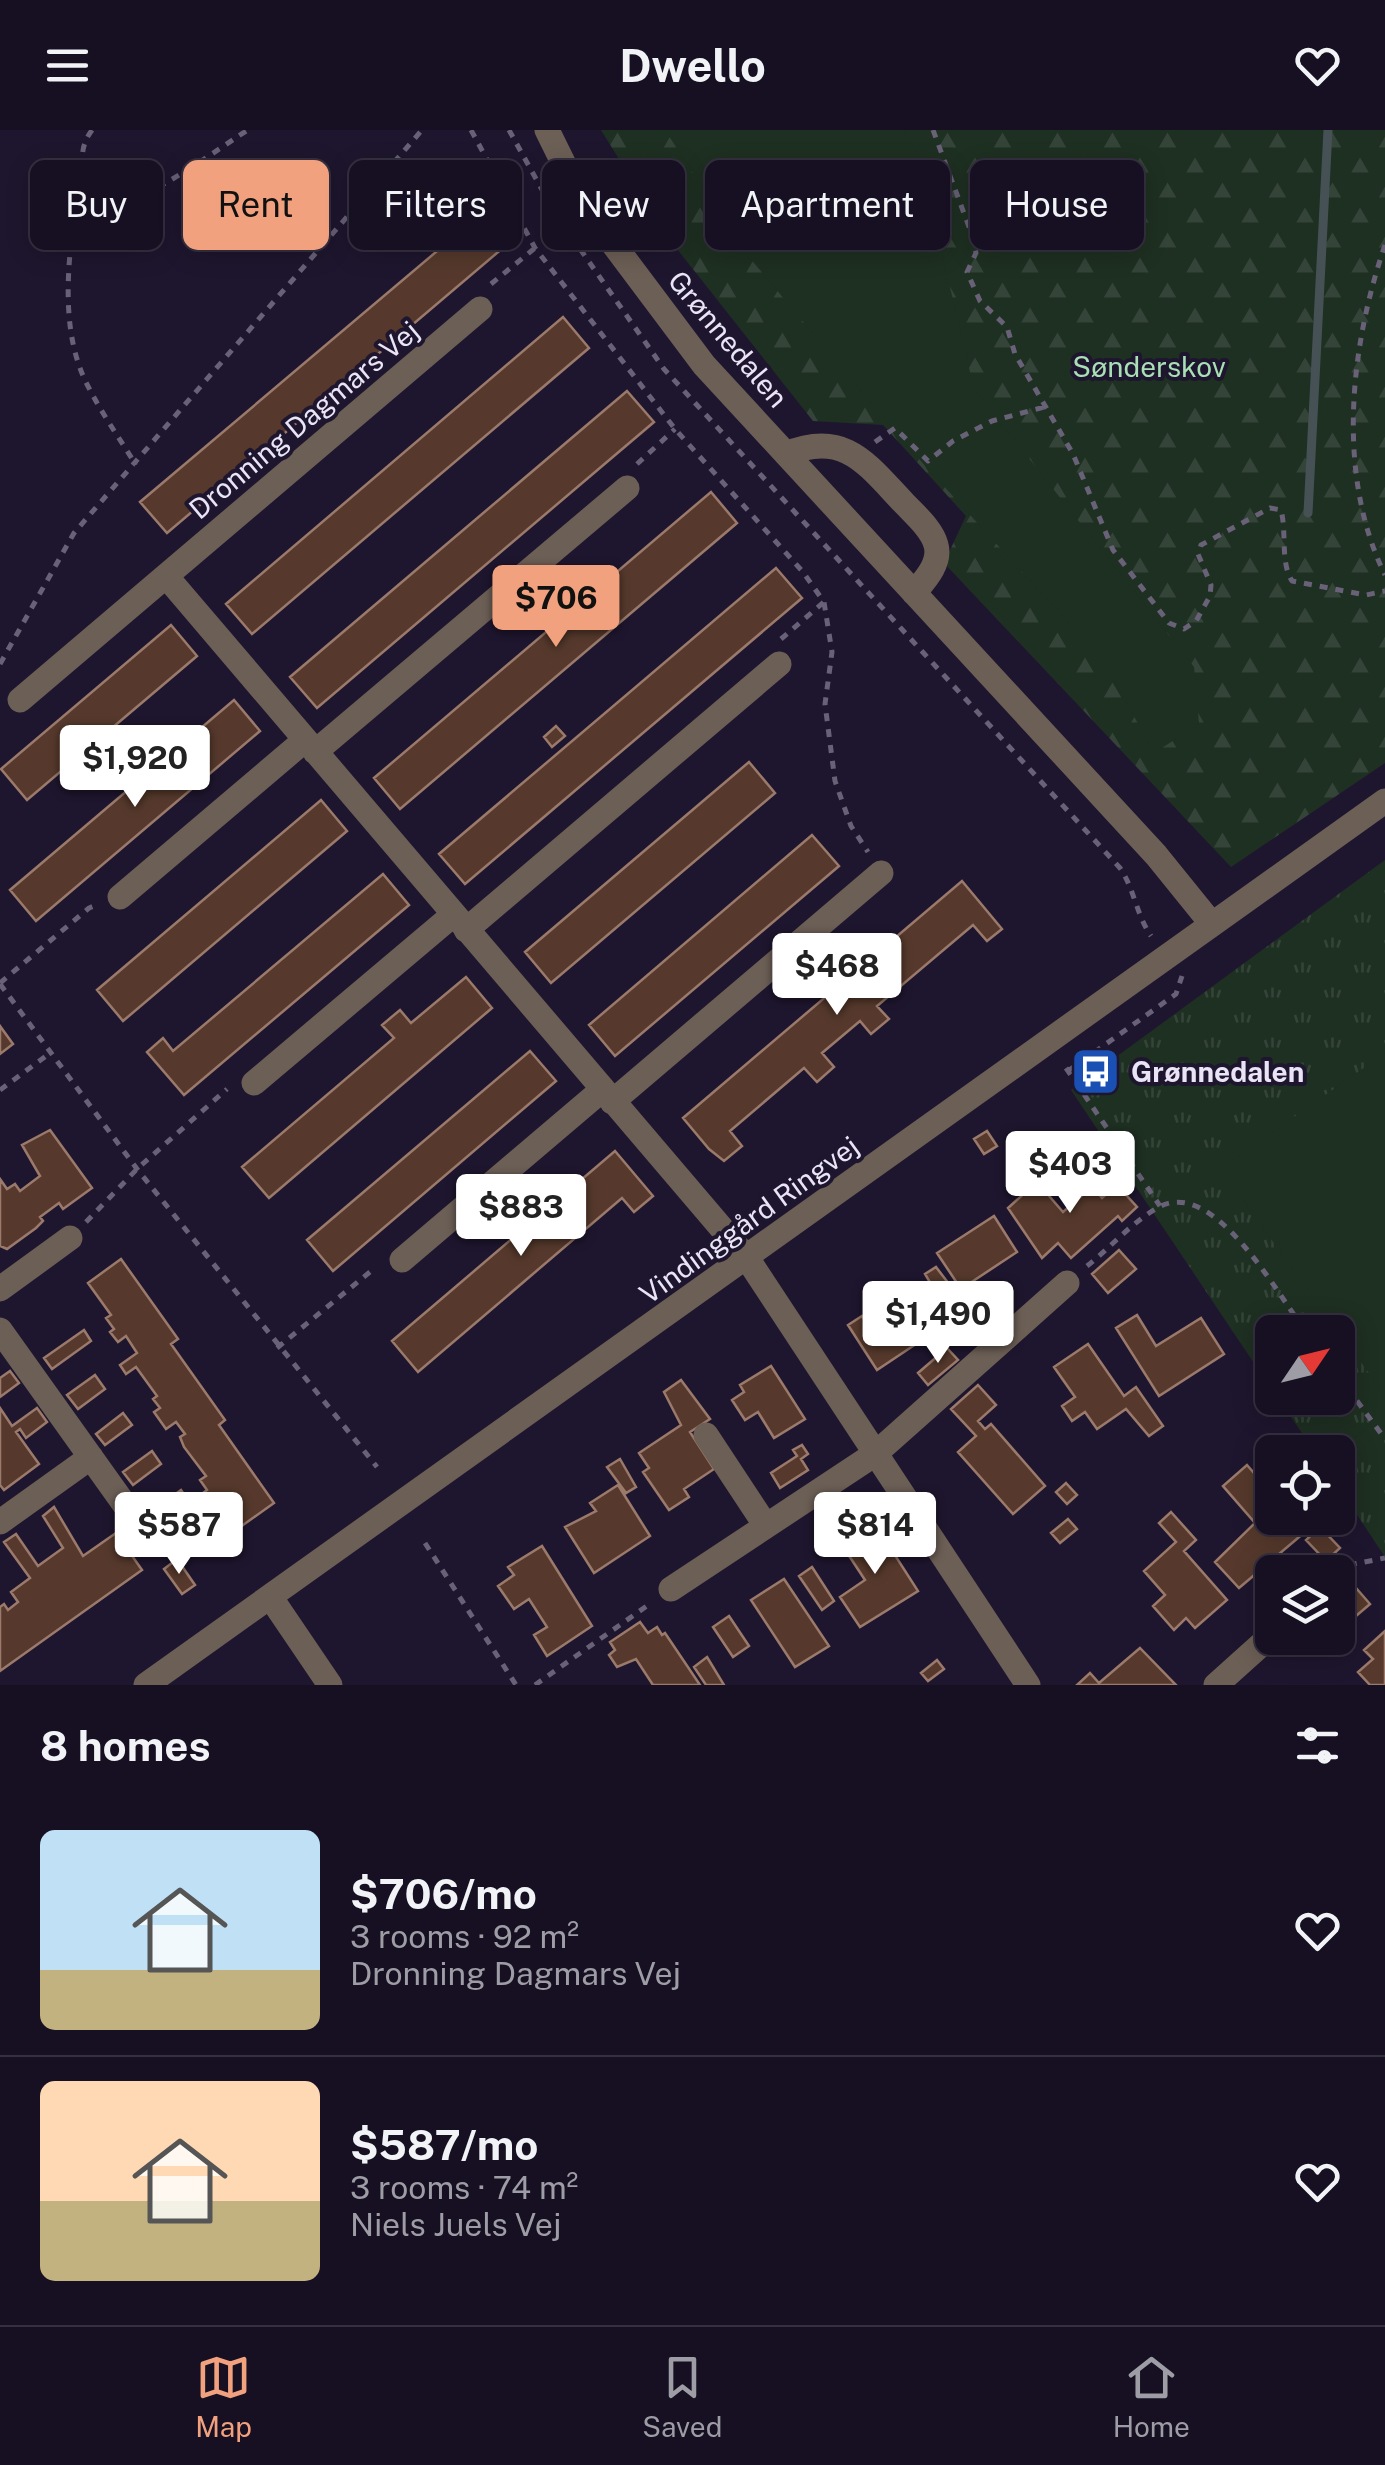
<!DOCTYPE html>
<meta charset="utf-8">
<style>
body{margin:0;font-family:"Public Sans",sans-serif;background:#1f192a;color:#f1f3f6;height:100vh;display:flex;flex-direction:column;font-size:38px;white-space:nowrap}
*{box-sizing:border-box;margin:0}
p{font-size:32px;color:#9e9da5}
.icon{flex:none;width:55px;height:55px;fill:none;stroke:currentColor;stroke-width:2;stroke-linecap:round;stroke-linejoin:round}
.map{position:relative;height:1555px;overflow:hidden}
.details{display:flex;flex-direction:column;background:#161022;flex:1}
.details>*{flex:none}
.top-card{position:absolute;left:30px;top:30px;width:1325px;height:90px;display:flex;gap:20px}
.needle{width:65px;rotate:55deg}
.fabs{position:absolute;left:1255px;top:1185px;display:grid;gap:20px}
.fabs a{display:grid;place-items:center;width:100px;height:100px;border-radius:15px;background:#161022;box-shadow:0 5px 25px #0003,0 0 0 2px #353040;font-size:50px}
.price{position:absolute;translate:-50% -85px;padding:0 22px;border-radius:10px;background:#fff;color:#222;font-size:32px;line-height:65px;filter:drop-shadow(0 2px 5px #0008)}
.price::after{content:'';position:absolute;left:50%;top:60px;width:30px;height:22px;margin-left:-15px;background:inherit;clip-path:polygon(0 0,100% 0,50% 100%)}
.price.current{background:#f2a17e;color:#111}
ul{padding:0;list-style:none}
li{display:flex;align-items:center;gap:30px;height:250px;padding:0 40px}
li+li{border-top:2px solid #353040}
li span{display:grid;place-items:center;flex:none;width:280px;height:200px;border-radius:15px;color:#555}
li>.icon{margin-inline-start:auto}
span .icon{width:120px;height:120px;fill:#fffc;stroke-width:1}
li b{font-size:42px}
h2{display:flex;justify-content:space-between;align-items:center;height:120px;padding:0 40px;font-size:42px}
.chip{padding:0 35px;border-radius:15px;background:#161022;box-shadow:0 5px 25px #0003,0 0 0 2px #353040;font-size:35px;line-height:90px}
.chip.current{background:#f2a17e;color:#111}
header{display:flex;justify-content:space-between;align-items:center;height:130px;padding:0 40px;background:#161022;font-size:45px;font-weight:700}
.dock{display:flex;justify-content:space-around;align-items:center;height:140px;border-top:2px solid #353040;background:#161022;font-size:28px;color:#9e9da5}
.dock a{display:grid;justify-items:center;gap:5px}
.dock .current{color:#f2a17e}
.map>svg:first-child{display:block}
.grass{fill:url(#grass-tufts)}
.forest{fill:url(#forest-firs)}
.pitch{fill:#1e3022}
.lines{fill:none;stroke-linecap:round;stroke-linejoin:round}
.stream{stroke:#465156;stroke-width:9}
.building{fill:#56392c;stroke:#9b7a6b;stroke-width:2.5}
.path{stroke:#686177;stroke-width:5;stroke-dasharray:8 8;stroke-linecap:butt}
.minor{stroke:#6c5f56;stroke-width:25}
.labels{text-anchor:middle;stroke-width:8;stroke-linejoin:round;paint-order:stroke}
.street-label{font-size:28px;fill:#eae5f6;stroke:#1e162e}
.park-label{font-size:28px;fill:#a9dfb5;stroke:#1e162e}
.poi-label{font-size:28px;font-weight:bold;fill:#eae5f6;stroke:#1e162e;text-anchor:start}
</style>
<header><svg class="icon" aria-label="menu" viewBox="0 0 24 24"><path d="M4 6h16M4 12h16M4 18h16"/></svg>Dwello<svg class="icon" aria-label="heart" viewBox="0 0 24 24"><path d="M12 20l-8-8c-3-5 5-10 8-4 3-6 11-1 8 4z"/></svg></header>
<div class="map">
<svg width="1385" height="1555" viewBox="0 0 1385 1555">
<defs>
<pattern id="grass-tufts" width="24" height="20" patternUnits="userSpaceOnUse" patternTransform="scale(2.5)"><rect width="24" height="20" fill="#1e3022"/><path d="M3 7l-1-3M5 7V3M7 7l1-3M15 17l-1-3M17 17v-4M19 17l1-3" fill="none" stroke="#344438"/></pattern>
<pattern id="forest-firs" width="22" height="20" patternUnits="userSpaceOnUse" patternTransform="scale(2.5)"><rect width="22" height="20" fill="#1e3022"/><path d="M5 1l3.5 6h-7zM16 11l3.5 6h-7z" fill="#344438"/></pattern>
</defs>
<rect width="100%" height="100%" fill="#1e162e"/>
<path class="grass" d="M1385,730v697l-47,-71v-34h-23l-37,-54h60v-66h-66v58l-201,-300z"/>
<path class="forest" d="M601,0h784v633l-154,104 -287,-304 22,-47 -83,-91 -70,-4 -147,-186z"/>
<path class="pitch" d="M665,0h239l15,26 55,233 220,278 5,57 -45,29 -49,-90 -195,-214 -166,-198z
M1385,923v342l-144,-197 -21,-19 1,-11z"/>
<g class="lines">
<path class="stream" d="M1308,383l20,-383"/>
</g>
<path class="building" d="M466,73l38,44 -337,286 -27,-31 322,-272 -12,-14z
M563,187l26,31 -337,286 -26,-30z
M627,261l27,31 -337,286 -27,-31z
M711,362l26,31 -337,286 -26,-31z
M776,438l26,30 -337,286 -26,-30z
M171,495l26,31 -170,144 -26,-31z
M234,570l26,31 -224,190 -26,-31z
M556,596l9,10 -13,11 -8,-10z
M749,632l26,31 -224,190 -26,-31z
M321,670l26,31 -224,190 -26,-31z
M812,705l27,31 -224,190 -26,-31z
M383,744l26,31 -225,190 -37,-43 16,-14 10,13z
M962,751l40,48 -15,12 -14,-16 -96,81 12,13 -18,15 -11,-13 -38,32 12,14 -17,15 -13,-14 -74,63 12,15 -18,15 -15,-12 -26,-31z
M466,847l26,31 -223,190 -27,-31 152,-129 -12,-13 18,-15 11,13z
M0,896l13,18 -13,10z
M530,921l26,30 -223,190 -26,-31z
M50,1000l42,58 -29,21 -4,-6 -19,14 3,4 -7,7 -29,21 -7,-3v-67l7,10 8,-5 5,7 20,-15 -18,-31z
M987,1001l10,15 -13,8 -10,-15z
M615,1021l38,45 -19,16 -12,-14 -204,174 -26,-31z
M1098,1036l10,10 -8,12h-6l8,10 15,-13 20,22 -15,14 -4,-5 -47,42 -13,-15 -16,15 -34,-50 29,-26 26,30 29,-25 -8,-9 2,-6z
M994,1086l23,36 -56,37 -24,-36z
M1119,1120l17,19 -28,24 -16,-19z
M121,1129l57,80 -7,5 54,76 -6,5 55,78 -38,27 -12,-25 -12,9 -13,-18 8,-6 -7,-10 6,-4 -22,-29 -4,-10 5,-3 -9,-12 -10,7 -12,-17 6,-4 -7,-9 4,-3 -21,-29 -10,7 -6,-9 17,-12 -11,-17 -8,6 -8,-10 4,-3 -8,-11 5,-3 -23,-32z
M936,1137l29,38 -16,10 -24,-41z
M907,1155l30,45 -60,40 -29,-45 14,-9 9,13 15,-10 -10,-14z
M1137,1185l19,31 45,-28 23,36 -65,42 -43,-68z
M84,1200l7,11 -39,28 -8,-11z
M1088,1214l36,52 12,-9 27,39 -14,10 -23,-27 -29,20 -12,-17 -13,9 -10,-15 13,-9 -21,-30z
M947,1218l11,12 -30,25 -10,-12z
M771,1236l34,53 -31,19 -16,-26 -13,8 -13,-20 12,-8 -4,-7z
M10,1241l9,12 -19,14v-19z
M95,1245l10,14 -27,20 -11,-14z
M681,1250l29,39 -20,13 24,37 -30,20 5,8 -20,13 -26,-38 6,-4 -10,-15 42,-28 -17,-33z
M978,1255l18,20 -18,16 7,8 6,-5 54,62 -32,28 -55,-62 18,-16 -25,-27z
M0,1278l12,18 25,-18 10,14 -21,16 -6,-9 -4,3 23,32 -35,26 -4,-5z
M123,1283l9,12 -27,20 -9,-11z
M802,1315l6,9 -7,5 7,11 -28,18 -9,-15 26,-17 -4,-6z
M152,1321l9,13 -28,21 -10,-13z
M620,1329l16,28 -10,6 -19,-26z
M1247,1335l25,29v24h21l12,14 -66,56 -24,-26 40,-39 -32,-37z
M1066,1353l11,12 -10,9 -11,-12z
M618,1355l32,51 -56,37 -29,-46 31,-16 -6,-8z
M181,1360l8,12 -29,20 -8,-11z
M54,1377l29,49 33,-23 26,37 -142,101v-64l4,-3 4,6 10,-8 -7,-10 19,-14 -26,-36 12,-8 22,32 25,-18 -20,-32z
M1171,1382l25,28 -12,11 43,49 -32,28 -9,-10 -12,12 -21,-24 12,-11 -21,-24 32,-29 -17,-19z
M1068,1389l9,10 -17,14 -9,-10z
M875,1394l43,67 -58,36 -20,-30 25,-17 -23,-35z
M1320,1397l20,21 -14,13 -20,-21z
M542,1416l50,80 -45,30 -13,-21 13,-8 -18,-28 -15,10 -16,-23 16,-11 -6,-8z
M177,1429l18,26 -13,9 -18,-25z
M812,1437l22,34 -12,9 -23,-34z
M784,1449l45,67 -34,21 -44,-67z
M1350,1451l20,23 -28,24 -4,-6v-30z
M729,1486l20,30 -16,11 -20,-30z
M640,1492l8,11 9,-6 5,8 3,-2 35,52h-47l-17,-26 -19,8 -8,-12 6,-5 -5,-8z
M1385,1501v54h-15l-12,-13 15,-13 -9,-9z
M1140,1518l36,37h-99l13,-12 9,10z
M707,1527l17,28h-18l-12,-18z
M937,1530l7,9 -16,12 -7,-8z"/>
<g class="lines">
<path class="path" d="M92,0c-10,14 -13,28 -4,43 7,13 21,25 37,25 27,1 98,-53 123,-68
M471,0l64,118 140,181 128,143 21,30 8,50 -7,52 10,77 16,45 17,26
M509,0l47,85
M933,0l39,105 4,18 -9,19 13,29 27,26 8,27 58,100 40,96 56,73 15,6 12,-8 14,-25 1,-11 -13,-31 3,-9 69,-37 11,2c6,23 -1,52 11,71l74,14 19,-4
M82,32c-9,67 -27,151 2,216 14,30 34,58 52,87
M571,106l93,133 456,499c14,20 16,46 31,68
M1385,115c-35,102 -49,230 0,330
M491,154l44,-36
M875,312l20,-14 33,33 25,-20 39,-20 56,-15
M637,334l38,-35
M781,509l43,-37
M0,534l74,-131 348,-403
M0,853l89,-75 10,-4
M0,854l137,185 240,298
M1066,938l94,138
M1068,941l108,-77 6,-18
M0,960l50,-37
M86,1092l51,-53 90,-80
M1087,1136c23,-18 46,-45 72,-59 55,-30 119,88 147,125
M277,1218l99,-81
M1338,1245l47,64
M425,1413l91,142
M1338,1448l16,-14 31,-6
M535,1555l116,-82"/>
<path class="minor" d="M547,0l37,75 120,160 452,490 55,68
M786,324c58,-24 80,9 117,48 11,12 29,27 33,43 5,18 -11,35 -22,48
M166,446l581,682 281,427
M20,570l460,-391
M315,622l312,-264
M120,767l185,-157
M466,800l313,-266
M254,953l199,-168
M612,972l269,-229
M402,1130l200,-170
M0,1159l70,-51
M0,1200l142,199
M706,1305l60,91
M0,1392l91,-65
M671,1459l204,-135 192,-171
M271,1468l59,87
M146,1555l1239,-884
M1216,1555l49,-44"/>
</g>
<defs>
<symbol id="bus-square" viewBox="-11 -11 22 22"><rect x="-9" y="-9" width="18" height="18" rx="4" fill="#1a4fb4" stroke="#1e162e"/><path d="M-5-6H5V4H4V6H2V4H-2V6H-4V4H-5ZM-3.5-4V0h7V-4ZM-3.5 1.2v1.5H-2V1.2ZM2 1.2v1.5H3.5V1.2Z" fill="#fff"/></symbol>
</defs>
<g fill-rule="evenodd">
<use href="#bus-square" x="1068" y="914" width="55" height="55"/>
</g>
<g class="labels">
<g class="street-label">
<text transform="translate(728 209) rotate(50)" y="10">Grønnedalen</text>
<text transform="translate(304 290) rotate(-40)" y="10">Dronning Dagmars Vej</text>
<text transform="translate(749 1090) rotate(-36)" y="10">Vindinggård Ringvej</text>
</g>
<g class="park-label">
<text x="1149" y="247">Sønderskov</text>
</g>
<g class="poi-label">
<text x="1131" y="952">Grønnedalen</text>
</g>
</g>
</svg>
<div class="fabs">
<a><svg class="needle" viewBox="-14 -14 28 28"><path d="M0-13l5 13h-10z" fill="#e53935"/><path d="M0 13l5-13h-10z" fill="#9e9da5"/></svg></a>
<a><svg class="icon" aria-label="locate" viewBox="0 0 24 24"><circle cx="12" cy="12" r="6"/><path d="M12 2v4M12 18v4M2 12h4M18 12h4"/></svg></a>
<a><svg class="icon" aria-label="layers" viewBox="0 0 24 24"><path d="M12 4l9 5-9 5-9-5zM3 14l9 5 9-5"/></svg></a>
</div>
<b class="price current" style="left:556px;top:520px">$706</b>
<b class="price" style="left:135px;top:680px">$1,920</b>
<b class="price" style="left:837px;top:888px">$468</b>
<b class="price" style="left:1070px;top:1086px">$403</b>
<b class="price" style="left:521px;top:1129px">$883</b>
<b class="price" style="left:938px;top:1236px">$1,490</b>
<b class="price" style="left:179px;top:1447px">$587</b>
<b class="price" style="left:875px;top:1447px">$814</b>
<div class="top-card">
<a class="chip">Buy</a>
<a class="chip current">Rent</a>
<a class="chip">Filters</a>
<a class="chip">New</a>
<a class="chip">Apartment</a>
<a class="chip">House</a>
</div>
</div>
<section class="details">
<h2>8 homes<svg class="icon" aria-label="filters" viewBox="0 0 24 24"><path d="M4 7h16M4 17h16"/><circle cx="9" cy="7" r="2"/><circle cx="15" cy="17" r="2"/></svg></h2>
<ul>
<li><span style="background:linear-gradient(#bfe0f5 70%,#c2b280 0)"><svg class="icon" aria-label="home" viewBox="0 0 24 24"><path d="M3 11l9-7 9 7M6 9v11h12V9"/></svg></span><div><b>$706/mo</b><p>3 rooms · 92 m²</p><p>Dronning Dagmars Vej</p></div><svg class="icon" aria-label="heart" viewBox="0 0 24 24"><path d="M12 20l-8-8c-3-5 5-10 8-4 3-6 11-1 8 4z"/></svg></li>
<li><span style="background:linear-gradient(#ffd9b3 60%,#c2b280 0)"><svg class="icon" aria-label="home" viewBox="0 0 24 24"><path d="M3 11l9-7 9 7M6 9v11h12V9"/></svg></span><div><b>$587/mo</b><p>3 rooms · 74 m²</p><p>Niels Juels Vej</p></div><svg class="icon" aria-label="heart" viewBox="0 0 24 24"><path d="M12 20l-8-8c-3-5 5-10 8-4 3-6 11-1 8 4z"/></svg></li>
</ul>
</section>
<nav class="dock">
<a class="current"><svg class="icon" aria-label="map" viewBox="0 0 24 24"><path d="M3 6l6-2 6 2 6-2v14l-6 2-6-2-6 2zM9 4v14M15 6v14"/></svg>Map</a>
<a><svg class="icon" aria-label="saved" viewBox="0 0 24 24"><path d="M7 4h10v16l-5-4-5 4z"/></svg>Saved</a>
<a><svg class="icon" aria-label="home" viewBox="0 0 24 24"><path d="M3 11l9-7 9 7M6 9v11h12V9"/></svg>Home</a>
</nav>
